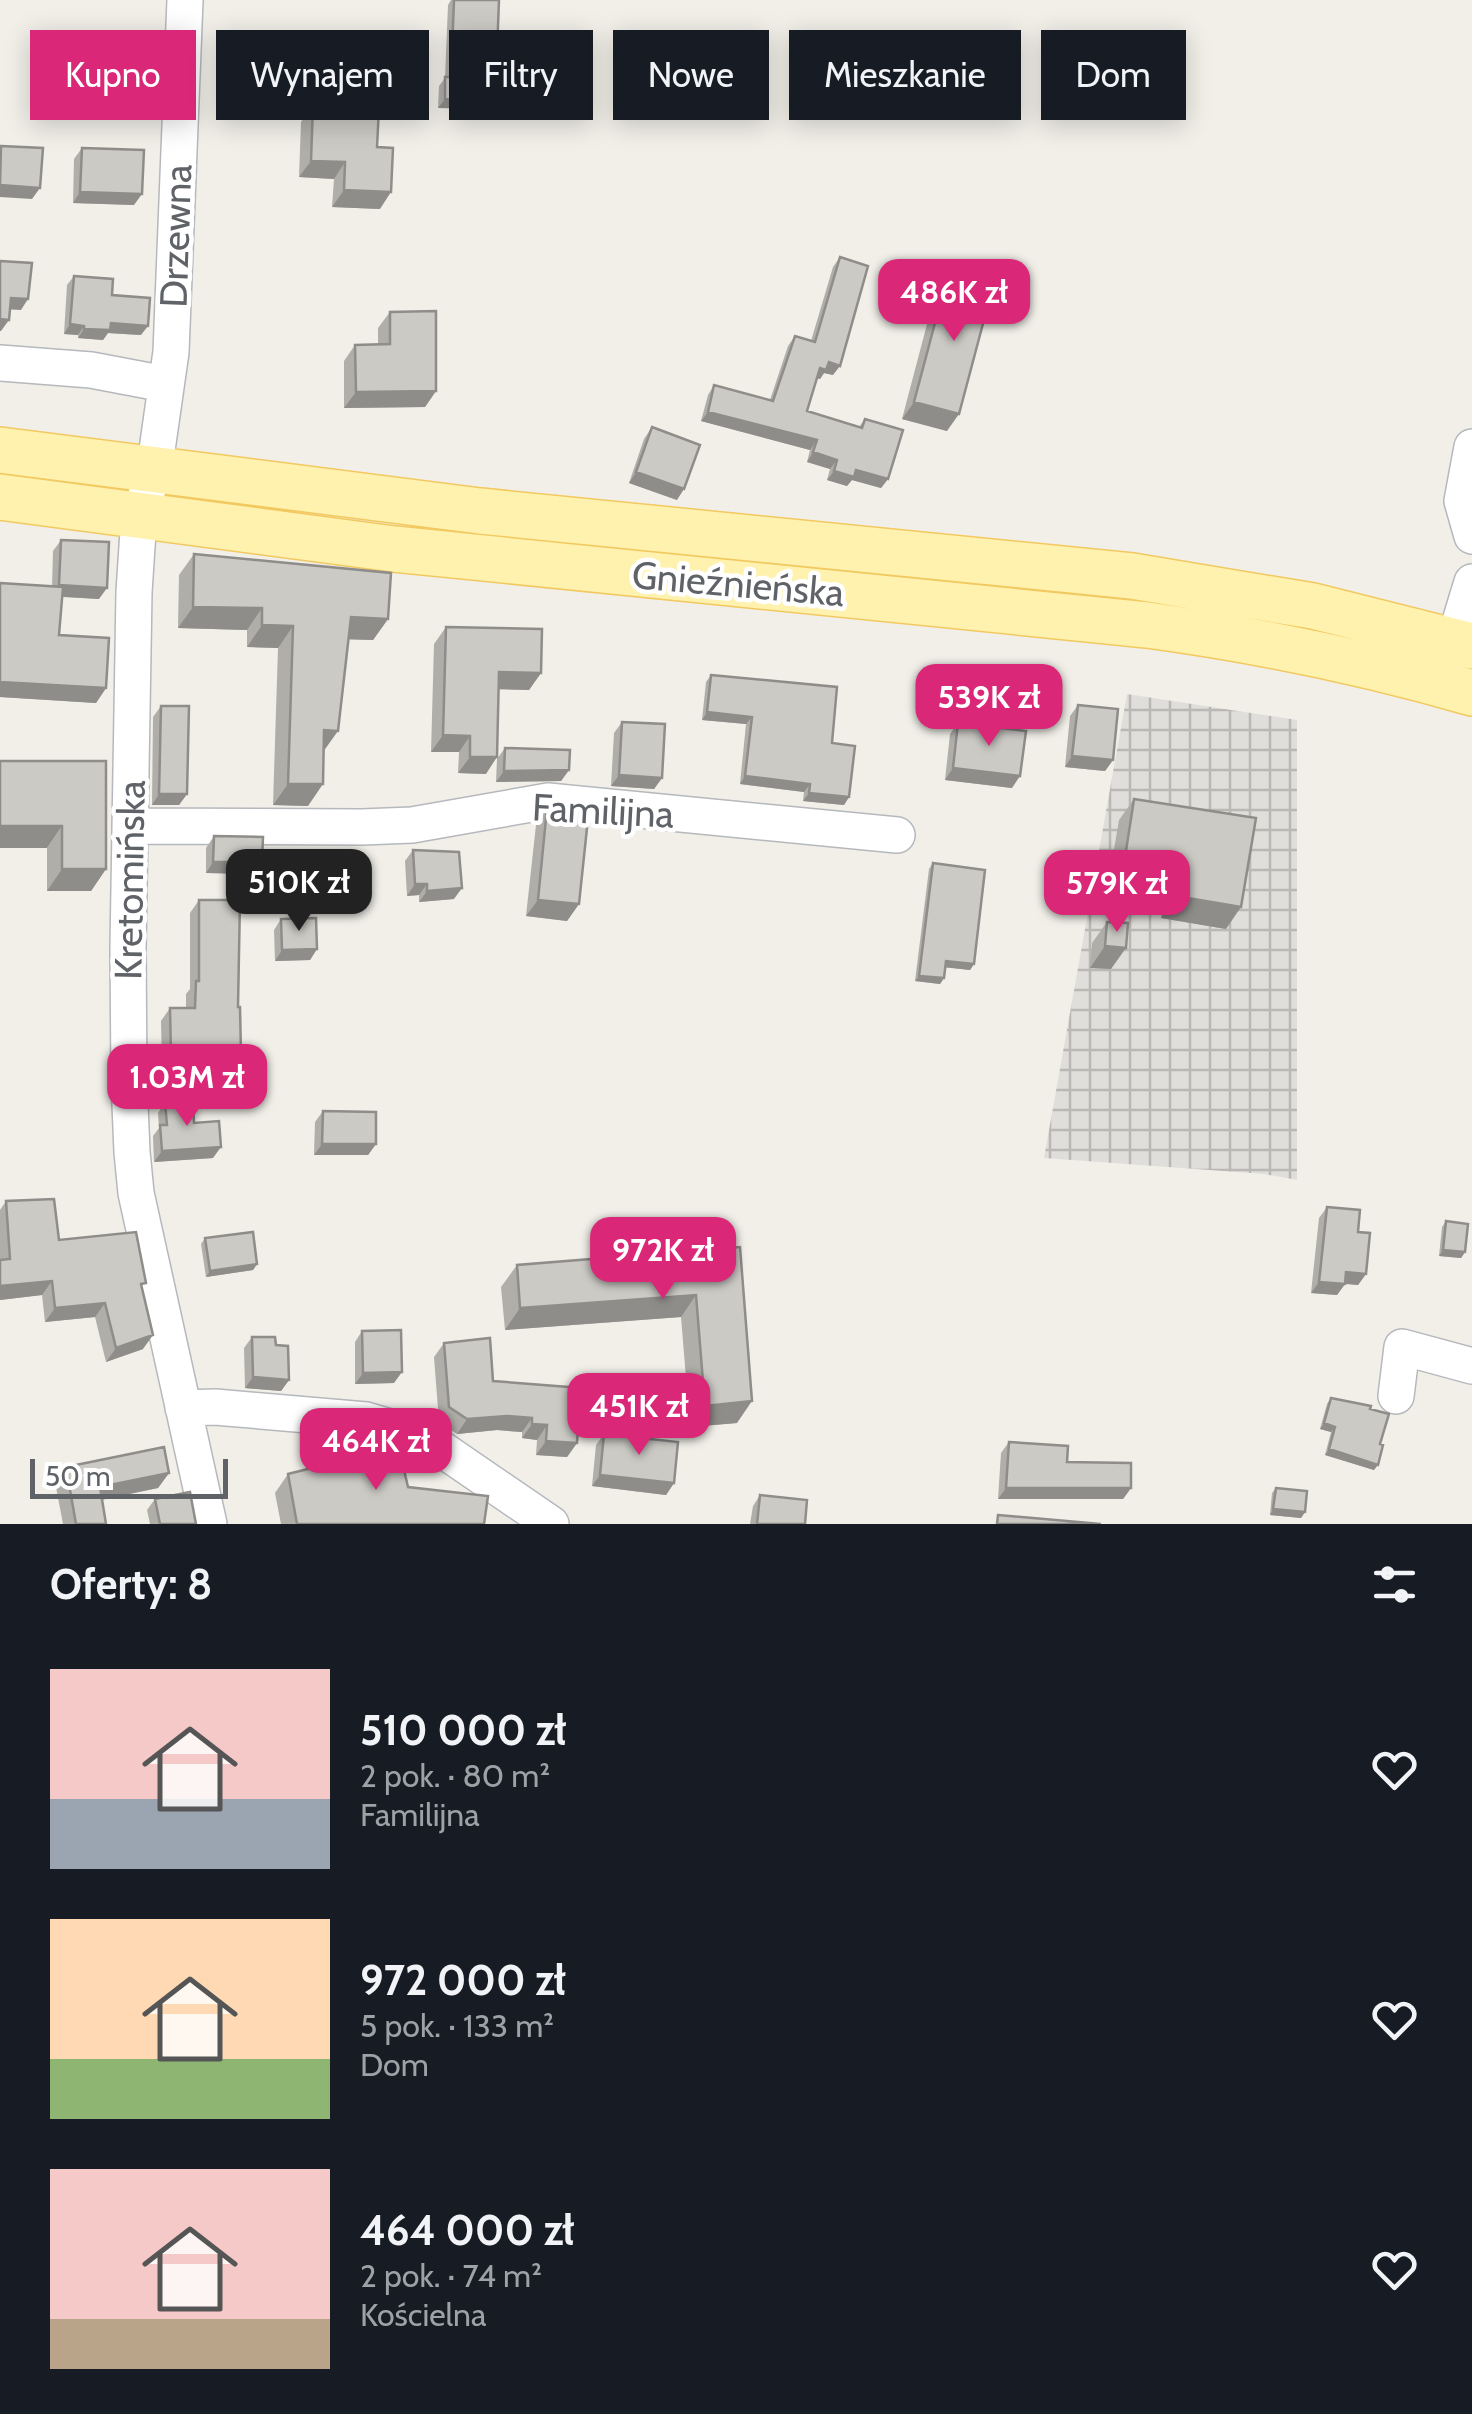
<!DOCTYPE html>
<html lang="pl">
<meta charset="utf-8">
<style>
body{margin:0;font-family:Cabin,sans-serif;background:#20242c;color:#f1f3f6;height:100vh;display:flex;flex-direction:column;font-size:38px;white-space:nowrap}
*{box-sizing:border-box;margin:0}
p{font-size:32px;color:#9ea1a6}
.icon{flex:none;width:55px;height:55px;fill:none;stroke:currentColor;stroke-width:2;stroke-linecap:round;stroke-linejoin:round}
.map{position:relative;height:1524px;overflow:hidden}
.sheet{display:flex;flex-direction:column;background:#171b24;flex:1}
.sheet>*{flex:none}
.banner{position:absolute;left:30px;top:30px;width:1412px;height:90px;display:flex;gap:20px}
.scale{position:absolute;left:30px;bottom:25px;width:198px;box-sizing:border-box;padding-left:10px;border:5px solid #5f6368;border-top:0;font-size:28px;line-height:35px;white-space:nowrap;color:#5f6368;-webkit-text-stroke:8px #fff;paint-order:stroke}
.price{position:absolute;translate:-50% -85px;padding:0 22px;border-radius:20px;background:#db2777;color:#fff;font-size:32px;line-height:65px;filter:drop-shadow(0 2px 5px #0008)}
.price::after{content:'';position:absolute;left:50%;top:60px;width:30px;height:22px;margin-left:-15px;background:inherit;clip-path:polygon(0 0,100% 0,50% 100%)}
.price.selected{background:#222;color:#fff}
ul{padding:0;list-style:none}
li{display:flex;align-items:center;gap:30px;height:250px;padding:0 50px}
li span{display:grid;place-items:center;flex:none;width:280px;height:200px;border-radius:0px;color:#555}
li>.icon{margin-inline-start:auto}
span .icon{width:120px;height:120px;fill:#fffc;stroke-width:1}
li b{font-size:42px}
h2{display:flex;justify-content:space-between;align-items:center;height:120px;padding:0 50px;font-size:42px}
.chip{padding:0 35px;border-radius:0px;background:#171b24;box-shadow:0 5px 25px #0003;font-size:35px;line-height:90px}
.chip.selected{background:#db2777;color:#fff}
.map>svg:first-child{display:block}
.industrial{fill:url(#industrial-grid)}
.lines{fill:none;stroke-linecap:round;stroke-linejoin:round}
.minor-casing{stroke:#b5b8bc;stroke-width:38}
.major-casing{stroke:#f2c960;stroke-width:48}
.minor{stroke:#fff;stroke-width:35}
.major{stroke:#fff2af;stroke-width:45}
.wall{fill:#afaea9}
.shaded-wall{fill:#8f8d8a}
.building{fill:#cccac5;stroke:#8f8d8a;stroke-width:2.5}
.labels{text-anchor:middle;stroke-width:9;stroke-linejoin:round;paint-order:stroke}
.street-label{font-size:38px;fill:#5f6368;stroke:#fff}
</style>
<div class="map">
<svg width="1472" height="1524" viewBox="0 0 1472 1524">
<defs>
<pattern id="industrial-grid" width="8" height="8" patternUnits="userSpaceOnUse" patternTransform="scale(2.5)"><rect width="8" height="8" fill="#e0deda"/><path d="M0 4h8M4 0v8" fill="none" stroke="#b9b8b5"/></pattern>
</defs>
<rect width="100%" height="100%" fill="#f1efe8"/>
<path class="industrial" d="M1127,694l170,26v460l-33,-6 -220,-16z"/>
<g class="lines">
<defs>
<path id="minor" d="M185,0l-14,352 -17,119 -15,45 -5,76 -6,356 1,133 3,71 4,41 73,331
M0,363l91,7 74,14
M1472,447l-10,54 10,35
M1447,664l25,-82
M130,826l232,1 50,-2 136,-24 349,34
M1396,1396l6,-49 70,19
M183,1408l32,-1 151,13 58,17 127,87"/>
<path id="major" d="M0,450l480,61 652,65 181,30 159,40
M0,497l394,52 753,76c111,15 218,37 325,68"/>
</defs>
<use href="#minor" class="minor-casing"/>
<use href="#major" class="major-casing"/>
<use href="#minor" class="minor"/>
<use href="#major" class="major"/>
</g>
<path class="wall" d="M451,0h48l-3,78 2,31 -60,-1 1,-22 6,-8 3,-73z
M313,105l64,42 3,62 -48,-2 2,-28 -35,-2 2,-55z
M82,148l52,57 -61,-2 1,-44z
M840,257l-7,118 -9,-2 -4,6 -4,-1 -9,33 52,16 6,-8 23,60 -7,9 -29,-8 -5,6 -20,-6 3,-11 -23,-7 3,-12 -109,-29 7,-26 6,-10 56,15 18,-54 7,-10 16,5 22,-74z
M948,274l-1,157 -45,-12 34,-129z
M74,276l38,19 29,40 -33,-2 -5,7 -25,-2v-3l-14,-1 3,-49z
M390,312l46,79 -11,16 -81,1v-47l11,-16 23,-1v-16z
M652,427l25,73 -48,-17 15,-44z
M61,540l38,59 -37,-2 -3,38 47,53 -10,15 -96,-6 52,-110 1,-36z
M194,554l194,65 -15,21 -25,-1 -25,113 -15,54 -35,-1 5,-157 -31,-1v-17l-69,-2 1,-53z
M446,627l95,46 -12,17 -30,-1 -13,85 -28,-1 1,-21h-28l3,-108z
M711,675l121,68 17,54 -5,8 -41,-4 1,-9 -64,-8 6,-60 -44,-4 4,-38z
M1078,705l35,55 -8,11 -40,-4 5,-51z
M161,706l26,88 -8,11h-27l1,-88z
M622,722l40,56 -8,11 -43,-3 3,-53z
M958,723l54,65 -67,-8 5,-46z
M505,748l64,22 -8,11 -65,1 1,-23z
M106,761v108l-15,22h-44v-43z
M1134,799l122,19 -30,111 -65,-11 6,-36 -57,-9 9,-53z
M547,808l32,96 -12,17 -41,-5 10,-91z
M214,836l48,26 -8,12 -48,-1v-25z
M413,850l41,49 -35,3v-7l-12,1 -2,-35z
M933,863l41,101 -4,6 -25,-3 -1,11 -4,6 -25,-3 14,-112z
M199,900l33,167 -70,1 -1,-47 9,-13h16v-14l4,-5v-76z
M281,919l36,30 -7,11 -35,1 -1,-31z
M1107,922l4,47 -21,-1 2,-25z
M165,1102l29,21 19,35 -59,4 -1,-26 6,-8 -1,-15z
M323,1111l53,33 -8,11h-54l1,-33z
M6,1201l53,39 83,48 1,61 -37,13 -11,-45 -50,5 -3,-27 -42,5v-90z
M1327,1207l31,25 8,42 -8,11 -13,-1 -8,11 -26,-2 8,-75z
M1446,1221l19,31 -4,6 -22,-2 3,-29z
M205,1238l52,26 -4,6 -47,7 -5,-33z
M740,1247l-3,176 -47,4 -9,-110 -176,13 -4,-43 16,-22z
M362,1331l32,52 -39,1v-42z
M252,1337l24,8 13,35 -8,11 -36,-3 -1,-40z
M444,1343l133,100 -10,14 -31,-2 1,-15 -15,-2v-6l-25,-2 -40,4 -18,-12 -5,-65z
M1331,1398l39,11 10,35 -6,26 -49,-15 6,-23 -11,-3 7,-25z
M604,1434l70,49 -8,12 -74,-9 4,-41z
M1009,1442l58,20 64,26 -8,11h-125l3,-46z
M344,1448l64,39 76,37h-203l-6,-31 13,-19 46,-11z
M66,1467l103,6 -11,15 -56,12 4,24h-43l-8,-42z
M1276,1488l29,24 -4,6 -31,-3 2,-22z
M760,1495l45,29h-55l3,-18z
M155,1499l41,25h-46l-3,-14z"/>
<path class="shaded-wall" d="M445,99l59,1 -6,9 -60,-1z
M311,161l34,1 -11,17 -35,-2z
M0,185l40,3 -8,11 -32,-2z
M344,190l47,2 -11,17 -48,-2z
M80,192l62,2 -8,11 -61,-2z
M11,298l17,1 -7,11 -18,-1z
M0,319l9,1 -8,11h-1z
M111,323l37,3 -7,9 -33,-2 -5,7 -25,-2 6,-9z
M70,324l14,2 -6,9 -14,-1z
M829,362l11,4 -7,9 -9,-2 -4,6 -7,-2 7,-9z
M436,391l-11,16 -81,1 12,-16z
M914,402l45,12 -12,17 -45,-12z
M708,412l109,28 -7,10 -109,-29z
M813,452l24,8 -7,9 -23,-7z
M856,470l32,9 -7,9 -29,-8 -5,6 -20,-6 7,-9z
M636,472l48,17 -7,11 -48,-17z
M59,585l48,3 -8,11 -48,-3z
M193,607l69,1 -15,22 -69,-2z
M351,617l37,2 -15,21 -38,-1z
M262,625l31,1 -15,22 -31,-1z
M499,672l42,1 -12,17 -41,-1z
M0,682l106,6 -10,15 -96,-6z
M707,712l45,5 -6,7 -44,-4z
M324,730l14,1 -15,21z
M443,735l27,1 -11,16h-28z
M1072,756l41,4 -8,11 -40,-4z
M470,757h27l-11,17 -28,-1z
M953,768l67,8 -8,12 -67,-8z
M569,770l-8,11 -65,1 8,-11z
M619,775l43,3 -8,11 -43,-3z
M745,776l65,8 -6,8 -64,-8z
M288,784h35l-15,22 -35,-1z
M809,793l40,4 -5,8 -41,-4z
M159,794h28l-8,11h-27z
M0,826h62l-15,22h-47z
M1126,851l56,9 -15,22 -57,-9z
M213,862h49l-8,12 -48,-1z
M62,869h44l-15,22h-44z
M415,884h12l-8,11 -12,1z
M462,888l-8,11 -35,3 8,-11z
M1176,896l65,11 -15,22 -65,-11z
M538,900l41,4 -12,17 -41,-5z
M1105,946l21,2 -15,21 -21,-1z
M317,949l-7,11 -35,1 7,-11z
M946,961l28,3 -4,6 -28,-3z
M919,976l25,2 -4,6 -25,-3z
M241,1054l-9,13 -70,1 9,-13z
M322,1144h54l-8,11h-54z
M221,1147l-8,11 -59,4 8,-11z
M1443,1250l22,2 -4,6 -22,-2z
M257,1264l-4,6 -47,7 4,-6z
M1346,1272l20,2 -8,11 -20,-2z
M52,1281l-10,14 -42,5v-14z
M1319,1282l26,2 -8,11 -26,-2z
M696,1295l-15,22 -176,13 15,-22z
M105,1303l-10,14 -50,5 10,-14z
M153,1335l-10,14 -37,13 10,-14z
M402,1372l-8,11 -39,1 8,-11z
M253,1377l36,3 -8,11 -36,-3z
M752,1401l-15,22 -47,4 15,-21z
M507,1416l25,2 -10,14 -25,-2 -40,4 10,-15z
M1324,1423l11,4 -4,5 -11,-3z
M532,1424l15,1 -10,15 -15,-2z
M546,1441l31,2 -10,14 -31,-2z
M1329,1449l49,16 -4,5 -49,-15z
M169,1473l-11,15 -69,14 11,-15z
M600,1475l74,8 -8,12 -74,-9z
M1006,1488h125l-8,11h-125z
M1273,1509l32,3 -4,6 -31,-3z"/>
<path class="building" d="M454,0h45l-3,78h8v22l-59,-1v-22h6z
M313,105l66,3 -2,39 16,1 -2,44 -47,-2 1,-28 -34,-1z
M1,146l42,2 -3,40 -40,-3z
M82,148l62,2 -2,44 -62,-2z
M840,257l28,9 -28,100 -11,-4 -3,8 -6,-2 -13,43 55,17 3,-9 38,11 -15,49 -32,-9 -2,7 -20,-6 3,-11 -24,-8 4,-12 -109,-28 6,-27 59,16 22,-65 20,6z
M0,261l32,2 -4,36 -17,-1 -2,22 -9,-1z
M948,274l45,12 -34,128 -45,-12z
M74,276l39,3 -1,16 38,3 -2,28 -37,-3 -1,7 -26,-1v-3l-14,-2z
M436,311v80l-80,1 -1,-47 35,-1v-32z
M652,427l48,18 -16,44 -48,-17z
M61,540l48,2 -2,46 -48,-3z
M194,554l197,19 -3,46 -37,-2 -13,114 -14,-1 -1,54h-35l5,-158 -31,-1v-17l-69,-1z
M0,583l63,4 -4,48 50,3 -3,50 -106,-6z
M446,627l96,2 -1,44 -42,-1 -2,85h-27v-21l-27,-1z
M711,675l126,12 -5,56 23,3 -6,51 -40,-4 1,-9 -65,-8 7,-59 -45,-5z
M1078,705l40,4 -5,51 -41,-4z
M161,706h28l-2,88h-28z
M622,722l43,2 -3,54 -43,-3z
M958,723l68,8 -6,45 -67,-8z
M505,748l65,2 -1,20 -65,1z
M0,761h106v108h-44v-43h-62z
M1134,799l122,19 -15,89 -65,-11 6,-36 -56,-9z
M560,806l29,3 -10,95 -41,-4 9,-92z
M214,836l49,1 -1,25h-49z
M413,850l46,2 3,36 -35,3v-7h-12z
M933,863l52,7 -11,94 -28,-3 -2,17 -25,-2z
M199,900h41l-2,107h2l1,47 -70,1 -1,-47h25l1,-27h3z
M316,918l1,31 -35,1 -1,-31z
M1107,922l21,1 -2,25 -21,-2z
M193,1100l1,23 25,-2 2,26 -59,4 -2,-26h7l-2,-23z
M323,1111l53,1v32h-54z
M54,1199l5,41 77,-8 10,51 -5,1 12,51 -37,13 -11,-45 -50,5 -3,-27 -52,5v-26l10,-1 -4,-58z
M1327,1207l33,3 -2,22 12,1 -4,41 -20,-2 -1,12 -26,-2z
M1446,1221l22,3 -3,28 -22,-2z
M253,1232l4,32 -47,7 -5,-33z
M740,1247l12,154 -47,5 -9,-111 -176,13 -3,-43z
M401,1330l1,42 -39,1 -1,-42z
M252,1337h23l1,8 12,1 1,34 -36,-3z
M490,1338l3,43 88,7 -4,55 -31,-2 1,-16 -15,-1v-6l-25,-2 -40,3 -18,-12 -5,-64z
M1331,1398l40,8 -1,3 19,5 -9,30 3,1 -5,20 -49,-16 6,-22 -11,-4z
M604,1434l74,8 -4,41 -74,-8z
M396,1436l12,51 80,9 -4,28h-187l-9,-50 59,-15 -3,-11z
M1009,1442l59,4 -1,16 64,1v25h-125z
M164,1447l5,26 -69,14 6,37h-30l-10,-57z
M1276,1488l31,3 -2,21 -32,-3z
M190,1492l6,32h-36l-5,-25z
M760,1495l47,5 -2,24h-48z
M998,1515l103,9h-104z"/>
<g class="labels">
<g class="street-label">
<text transform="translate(176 236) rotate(-88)" y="13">Drzewna</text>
<text transform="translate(738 584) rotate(5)" y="13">Gnieźnieńska</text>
<text transform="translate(603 811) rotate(3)" y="13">Familijna</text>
<text transform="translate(130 880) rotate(-89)" y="13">Kretomińska</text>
</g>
</g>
</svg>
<div class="scale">50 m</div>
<b class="price" style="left:954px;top:344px">486K zł</b>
<b class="price" style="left:989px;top:749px">539K zł</b>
<b class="price selected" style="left:299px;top:934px">510K zł</b>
<b class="price" style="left:1117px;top:935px">579K zł</b>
<b class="price" style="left:187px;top:1129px">1.03M zł</b>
<b class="price" style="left:663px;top:1302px">972K zł</b>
<b class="price" style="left:639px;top:1458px">451K zł</b>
<b class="price" style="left:376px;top:1493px">464K zł</b>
<div class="banner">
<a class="chip selected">Kupno</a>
<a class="chip">Wynajem</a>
<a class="chip">Filtry</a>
<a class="chip">Nowe</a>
<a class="chip">Mieszkanie</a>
<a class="chip">Dom</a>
</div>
</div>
<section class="sheet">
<h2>Oferty: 8<svg class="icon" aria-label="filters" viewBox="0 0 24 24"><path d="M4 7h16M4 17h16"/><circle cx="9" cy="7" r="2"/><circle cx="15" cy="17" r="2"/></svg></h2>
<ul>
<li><span style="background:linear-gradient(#f6c9c9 65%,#9aa5b1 0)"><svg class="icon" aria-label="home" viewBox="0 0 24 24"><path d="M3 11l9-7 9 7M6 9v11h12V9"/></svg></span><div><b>510 000 zł</b><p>2 pok. · 80 m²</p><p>Familijna</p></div><svg class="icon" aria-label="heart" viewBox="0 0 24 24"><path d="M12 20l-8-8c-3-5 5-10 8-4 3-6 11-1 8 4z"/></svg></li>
<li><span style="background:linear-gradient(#ffd9b3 70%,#8fb573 0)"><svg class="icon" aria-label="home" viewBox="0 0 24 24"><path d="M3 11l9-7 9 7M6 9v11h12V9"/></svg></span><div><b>972 000 zł</b><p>5 pok. · 133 m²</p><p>Dom</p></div><svg class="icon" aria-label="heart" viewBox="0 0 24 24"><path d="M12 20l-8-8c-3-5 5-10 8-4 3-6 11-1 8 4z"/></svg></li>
<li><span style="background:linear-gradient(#f6c9c9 75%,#b9a48a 0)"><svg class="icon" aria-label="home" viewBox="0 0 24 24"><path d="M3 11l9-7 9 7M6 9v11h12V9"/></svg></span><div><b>464 000 zł</b><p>2 pok. · 74 m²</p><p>Kościelna</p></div><svg class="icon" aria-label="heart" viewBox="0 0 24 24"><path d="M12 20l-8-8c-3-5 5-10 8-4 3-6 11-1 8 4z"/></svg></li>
</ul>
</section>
